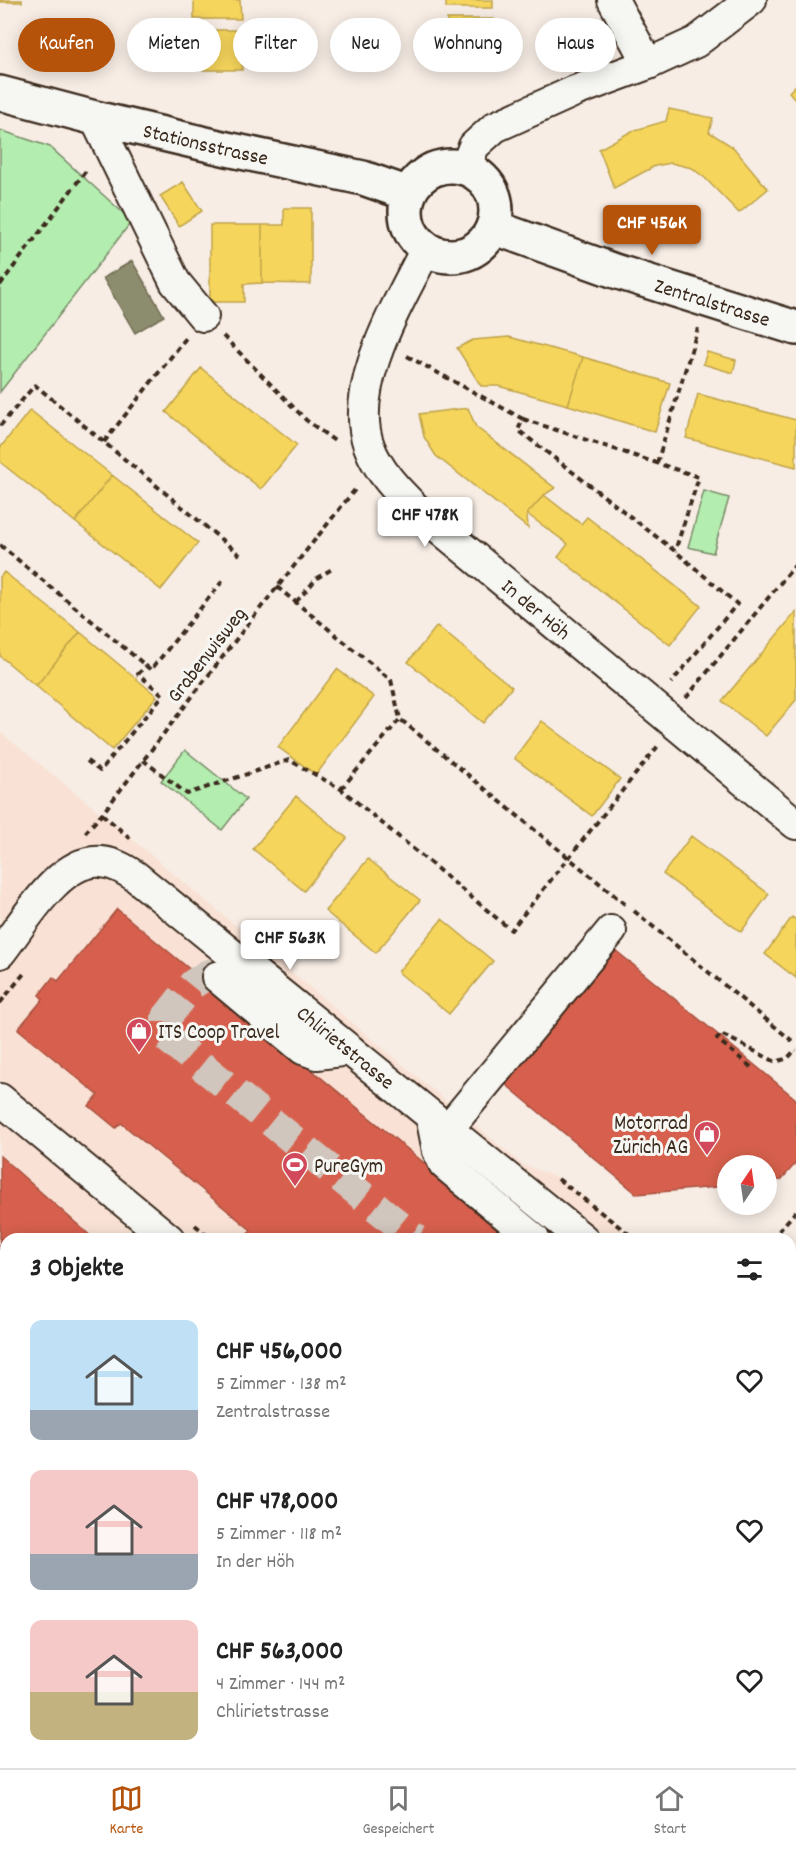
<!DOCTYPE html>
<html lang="de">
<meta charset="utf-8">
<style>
body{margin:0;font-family:Dekko,sans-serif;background:#f2f2f2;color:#222;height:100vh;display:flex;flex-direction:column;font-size:22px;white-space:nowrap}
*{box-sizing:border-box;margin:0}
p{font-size:20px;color:#767676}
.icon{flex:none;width:33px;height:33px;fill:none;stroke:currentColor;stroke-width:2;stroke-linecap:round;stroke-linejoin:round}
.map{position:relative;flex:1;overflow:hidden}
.panel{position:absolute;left:0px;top:1233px;width:796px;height:536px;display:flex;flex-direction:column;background:#fff;border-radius:18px 18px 0 0;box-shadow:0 3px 15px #0003}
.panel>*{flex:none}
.top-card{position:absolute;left:18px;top:18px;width:760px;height:54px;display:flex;gap:12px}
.needle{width:39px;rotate:13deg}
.controls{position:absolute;left:717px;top:1155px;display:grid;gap:12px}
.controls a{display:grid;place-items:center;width:60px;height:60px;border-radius:50%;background:#fff;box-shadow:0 3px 15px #0003;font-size:30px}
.price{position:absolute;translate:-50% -51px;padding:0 14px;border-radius:6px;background:#fff;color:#222;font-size:20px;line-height:39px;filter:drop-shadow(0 2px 3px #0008)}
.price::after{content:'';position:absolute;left:50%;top:36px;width:18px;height:14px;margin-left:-9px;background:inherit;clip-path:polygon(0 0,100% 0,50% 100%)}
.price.active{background:#b45309;color:#fff}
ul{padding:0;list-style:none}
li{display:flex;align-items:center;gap:18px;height:150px;padding:0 30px}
li span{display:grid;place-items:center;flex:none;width:168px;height:120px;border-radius:12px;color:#555}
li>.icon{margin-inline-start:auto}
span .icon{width:72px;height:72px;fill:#fffc;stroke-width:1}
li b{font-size:26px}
h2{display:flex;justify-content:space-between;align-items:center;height:72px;padding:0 30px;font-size:26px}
.chip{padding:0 21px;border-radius:27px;background:#fff;box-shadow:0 3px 15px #0003;font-size:21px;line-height:54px}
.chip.active{background:#b45309;color:#fff}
.dock{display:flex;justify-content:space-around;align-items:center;height:84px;border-top:2px solid #e0e0e0;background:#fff;font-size:16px;color:#767676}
.dock a{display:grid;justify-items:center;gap:3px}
.dock .active{color:#b45309}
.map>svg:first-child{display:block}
.built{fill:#f9e2d5}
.green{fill:#b4edb0;stroke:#788c67;stroke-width:1.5}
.homes{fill:#f6d55c;stroke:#bea249;stroke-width:1.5}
.shops{fill:#d6604d;stroke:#a8503f;stroke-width:1.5}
.industry{fill:#8c8c6e;stroke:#746f56;stroke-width:1.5}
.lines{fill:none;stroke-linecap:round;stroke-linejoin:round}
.minor-tunnel{stroke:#d1c6bd;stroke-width:30;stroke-dasharray:30 15;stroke-linecap:butt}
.minor-casing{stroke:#3b2a1e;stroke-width:34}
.major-casing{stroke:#3b2a1e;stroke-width:38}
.path{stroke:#3b2a1e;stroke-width:4;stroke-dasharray:6 4.5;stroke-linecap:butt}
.minor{stroke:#f6f6f2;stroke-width:30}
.major{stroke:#f6f6f2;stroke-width:33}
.labels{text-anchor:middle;stroke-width:6;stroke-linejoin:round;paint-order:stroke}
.street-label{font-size:21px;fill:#3b2a1e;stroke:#f6f6f2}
.poi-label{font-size:21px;fill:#3b2a1e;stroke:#f6f6f2;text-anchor:start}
</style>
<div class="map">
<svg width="796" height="1768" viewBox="0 0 796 1768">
<rect width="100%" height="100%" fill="#f7ede5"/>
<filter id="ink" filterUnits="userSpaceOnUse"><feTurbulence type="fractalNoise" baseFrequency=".0167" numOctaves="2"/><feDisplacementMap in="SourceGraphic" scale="12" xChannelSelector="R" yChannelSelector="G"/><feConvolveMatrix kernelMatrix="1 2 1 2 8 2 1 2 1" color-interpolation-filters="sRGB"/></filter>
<g filter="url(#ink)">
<path class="built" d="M0,732l102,82 420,350 41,16 72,59h-629v523h784l1,-367 5,3v370h-796z"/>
<path class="green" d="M0,130l50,17 82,74 -132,171z
M704,491l25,7 -16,55 -25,-6z
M185,750l61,49 -24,31 -61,-49z"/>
<path class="homes" d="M0,0h22v2h-22z
M194,0h46l1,19h-47z
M446,0h47v8h-47z
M447,19h47v40h-46z
M195,30h47v40h-46z
M796,85v15l-7,-8z
M669,109l44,9 -4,14 24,15 35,42 -29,24 -34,-35 -13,-10 -21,-5 -16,3 -41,22 -15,-39 33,-18 34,-10z
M183,182l19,29 -23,15 -19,-30z
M284,208h27v76l-49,-1v-58h22z
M210,225h52v58l-18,1v18h-34z
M509,337l74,20 -15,48 -70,-19h-17l-24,-38 16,-8z
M707,352l29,8 -3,13 -30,-9z
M583,357l87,26 -15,49 -87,-27z
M201,368l96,77 -36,44 -95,-77z
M698,394l98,26v47l-110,-29z
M468,408l8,19 79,61 -11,7 -17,19 1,14 -92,-72 -12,-19 -5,-23z
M30,410l82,65 -37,47 -75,-60v-14z
M112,475l86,68 -37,47 -86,-68z
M544,495l37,29 6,-7 114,89 -31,39 -112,-88 10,-13 -41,-30z
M4,572l76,60 -44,54 -36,-30v-79z
M796,612v88l-30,36 -44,-35z
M437,626l75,61 -29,36 -75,-61z
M80,632l77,64 -45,54 -76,-64z
M337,669l37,28 -58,78 -38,-28z
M542,721l78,58 -28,37 -78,-58z
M296,796l51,42 -43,53 -51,-42z
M691,836l78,58 -28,38 -78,-58z
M368,859l52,41 -44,53 -51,-42z
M792,917l4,3v58l-31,-24z
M442,919l51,42 -44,53 -51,-42z
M790,1283l6,4v10l-6,-3z"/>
<path class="shops" d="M117,909l399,330h-267l-3,-3 5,-6 -130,-107 -5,5 -27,-22 9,-11 -80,-66 25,-30 -4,-4 14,-18 5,4z
M614,949l182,150v64l-15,17 -15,2v-16h-38v20l-91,8 -133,-111z
M0,1156l94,83h-88v426l-6,7z
M796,1449v182l-6,-5v-170z
M176,1762h13l6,6h-12z
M189,1762h68l-4,6h-58z"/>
<path class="industry" d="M132,261l32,55 -29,17 -32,-55z"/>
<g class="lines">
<path class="minor-tunnel" d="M217,977l-9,-3 -15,10 -27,34v19l250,202"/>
<defs>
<g id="minor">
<path d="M613,0l35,64"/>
<path d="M95,118l80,164 28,34"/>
<path d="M465,169l9,-23 21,-19 80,-36 73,-27 48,-22 55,-42"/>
<path id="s1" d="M426,249c-26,52 -79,138 -57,197 9,25 28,44 46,62l381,316"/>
<path id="s2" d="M0,953c23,-29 59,-95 101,-91 13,1 23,7 34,14l448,363"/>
<path d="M217,977l86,72 14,5 33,-4"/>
<path d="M0,1099l169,140"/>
<path d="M431,1116l7,35 6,13 90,75"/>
<path d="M448,1129l163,-198"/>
<path d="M790,1395l6,3"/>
<path d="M790,1713l6,3"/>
<path d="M723,1766l2,-4"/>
<path d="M782,1768l4,-6"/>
</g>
<g id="major">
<path id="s3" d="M0,93l95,25 132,31 136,29 46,16"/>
<circle cx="451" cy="211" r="45"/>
<path id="s4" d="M493,227l122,44 181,57"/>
<path d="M0,1767l2,1"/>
</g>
</defs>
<use href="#minor" class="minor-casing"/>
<use href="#major" class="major-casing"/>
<path class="path" d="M0,285l88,-117
M223,336l83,84 30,22
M407,356l116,63 -5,11 157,121 62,53 -66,79
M523,419l176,58 -24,74
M0,426l35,-41 205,170
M104,442l82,-104
M657,463l41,-135
M0,545l151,125 73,-91
M277,587l114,93 9,39 226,186
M296,602l21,-24 15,-9
M686,698l110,-134
M143,760l44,34 102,-34 52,29 170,141 147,-184
M87,761l13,10 63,-76 -25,-21 8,-8
M341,789l59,-70
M102,814l29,25
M85,833l17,-19 149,-194 106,-133
M634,911l162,133
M0,1003l26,-32
M751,1067l-34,-28 4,-5 55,28 12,-4 7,-8 1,1
M558,1179l77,60
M195,1225l17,14
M772,1239l24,-28
M790,1674l6,3
M0,1694l6,3
M134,1762l11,6
M328,1768l5,-6"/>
<use href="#minor" class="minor"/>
<use href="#major" class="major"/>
</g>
</g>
<defs>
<symbol id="shop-pin" viewBox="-11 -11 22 30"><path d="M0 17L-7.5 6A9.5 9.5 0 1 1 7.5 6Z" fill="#d1495b" stroke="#f6f6f2"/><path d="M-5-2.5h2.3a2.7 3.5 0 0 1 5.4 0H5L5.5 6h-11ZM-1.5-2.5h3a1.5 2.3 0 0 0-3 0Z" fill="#fff"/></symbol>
<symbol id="stadium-pin" viewBox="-11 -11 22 30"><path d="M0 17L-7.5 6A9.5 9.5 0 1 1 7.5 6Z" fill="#d1495b" stroke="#f6f6f2"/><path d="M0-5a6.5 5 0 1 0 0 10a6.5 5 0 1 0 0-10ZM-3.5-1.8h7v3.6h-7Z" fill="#fff"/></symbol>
</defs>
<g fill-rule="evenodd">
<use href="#shop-pin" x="124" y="1016" width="30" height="40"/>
<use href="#shop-pin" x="692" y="1119" width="30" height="40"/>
<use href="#stadium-pin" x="280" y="1150" width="30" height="40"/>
</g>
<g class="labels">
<g class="street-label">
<text dy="7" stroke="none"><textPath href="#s3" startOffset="212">Stationsstrasse</textPath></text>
<text dy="7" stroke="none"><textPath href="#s4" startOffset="232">Zentralstrasse</textPath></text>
<text dy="7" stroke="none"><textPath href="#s1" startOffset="446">In der Höh</textPath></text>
<text transform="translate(206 654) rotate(-52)" y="7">Grabenwisweg</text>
<text dy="7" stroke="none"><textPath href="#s2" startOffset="450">Chlirietstrasse</textPath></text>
</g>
<g class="poi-label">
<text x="158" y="1038">ITS Coop Travel</text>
<text x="688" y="1129" text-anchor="end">Motorrad<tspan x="688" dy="24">Zürich AG</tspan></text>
<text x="314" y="1172">PureGym</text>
</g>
</g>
</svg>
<div class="controls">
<a><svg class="needle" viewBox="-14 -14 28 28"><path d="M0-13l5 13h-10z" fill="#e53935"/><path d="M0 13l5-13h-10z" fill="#767676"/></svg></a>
</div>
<b class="price active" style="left:652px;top:256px">CHF 456K</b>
<b class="price" style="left:425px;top:548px">CHF 478K</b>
<b class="price" style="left:290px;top:971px">CHF 563K</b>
<div class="top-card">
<a class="chip active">Kaufen</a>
<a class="chip">Mieten</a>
<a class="chip">Filter</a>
<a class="chip">Neu</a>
<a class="chip">Wohnung</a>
<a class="chip">Haus</a>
</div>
<section class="panel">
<h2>3 Objekte<svg class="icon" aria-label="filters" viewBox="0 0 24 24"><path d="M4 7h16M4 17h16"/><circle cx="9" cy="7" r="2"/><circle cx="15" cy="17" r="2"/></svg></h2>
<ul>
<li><span style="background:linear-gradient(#bfe0f5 75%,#9aa5b1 0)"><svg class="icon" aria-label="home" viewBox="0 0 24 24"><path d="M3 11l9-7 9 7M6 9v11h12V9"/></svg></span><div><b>CHF 456,000</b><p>5 Zimmer · 138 m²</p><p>Zentralstrasse</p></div><svg class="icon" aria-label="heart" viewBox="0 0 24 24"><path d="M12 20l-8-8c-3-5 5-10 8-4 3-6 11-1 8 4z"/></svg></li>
<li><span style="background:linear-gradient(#f6c9c9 70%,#9aa5b1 0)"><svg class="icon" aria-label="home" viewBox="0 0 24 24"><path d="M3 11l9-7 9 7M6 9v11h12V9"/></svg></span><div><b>CHF 478,000</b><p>5 Zimmer · 118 m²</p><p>In der Höh</p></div><svg class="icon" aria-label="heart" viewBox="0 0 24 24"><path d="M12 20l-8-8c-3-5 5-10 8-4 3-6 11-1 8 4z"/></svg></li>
<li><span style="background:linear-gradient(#f6c9c9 60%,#c2b280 0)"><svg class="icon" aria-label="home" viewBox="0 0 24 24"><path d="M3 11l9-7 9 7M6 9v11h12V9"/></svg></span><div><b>CHF 563,000</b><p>4 Zimmer · 144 m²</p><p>Chlirietstrasse</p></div><svg class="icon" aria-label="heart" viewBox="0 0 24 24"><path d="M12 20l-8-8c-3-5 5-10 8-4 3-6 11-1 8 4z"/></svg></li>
</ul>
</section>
</div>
<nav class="dock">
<a class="active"><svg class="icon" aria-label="map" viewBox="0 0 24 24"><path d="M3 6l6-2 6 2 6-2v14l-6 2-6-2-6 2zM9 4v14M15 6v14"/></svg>Karte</a>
<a><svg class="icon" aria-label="saved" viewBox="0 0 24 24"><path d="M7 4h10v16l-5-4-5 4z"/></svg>Gespeichert</a>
<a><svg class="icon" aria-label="home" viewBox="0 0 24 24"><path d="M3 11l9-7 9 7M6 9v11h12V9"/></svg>Start</a>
</nav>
